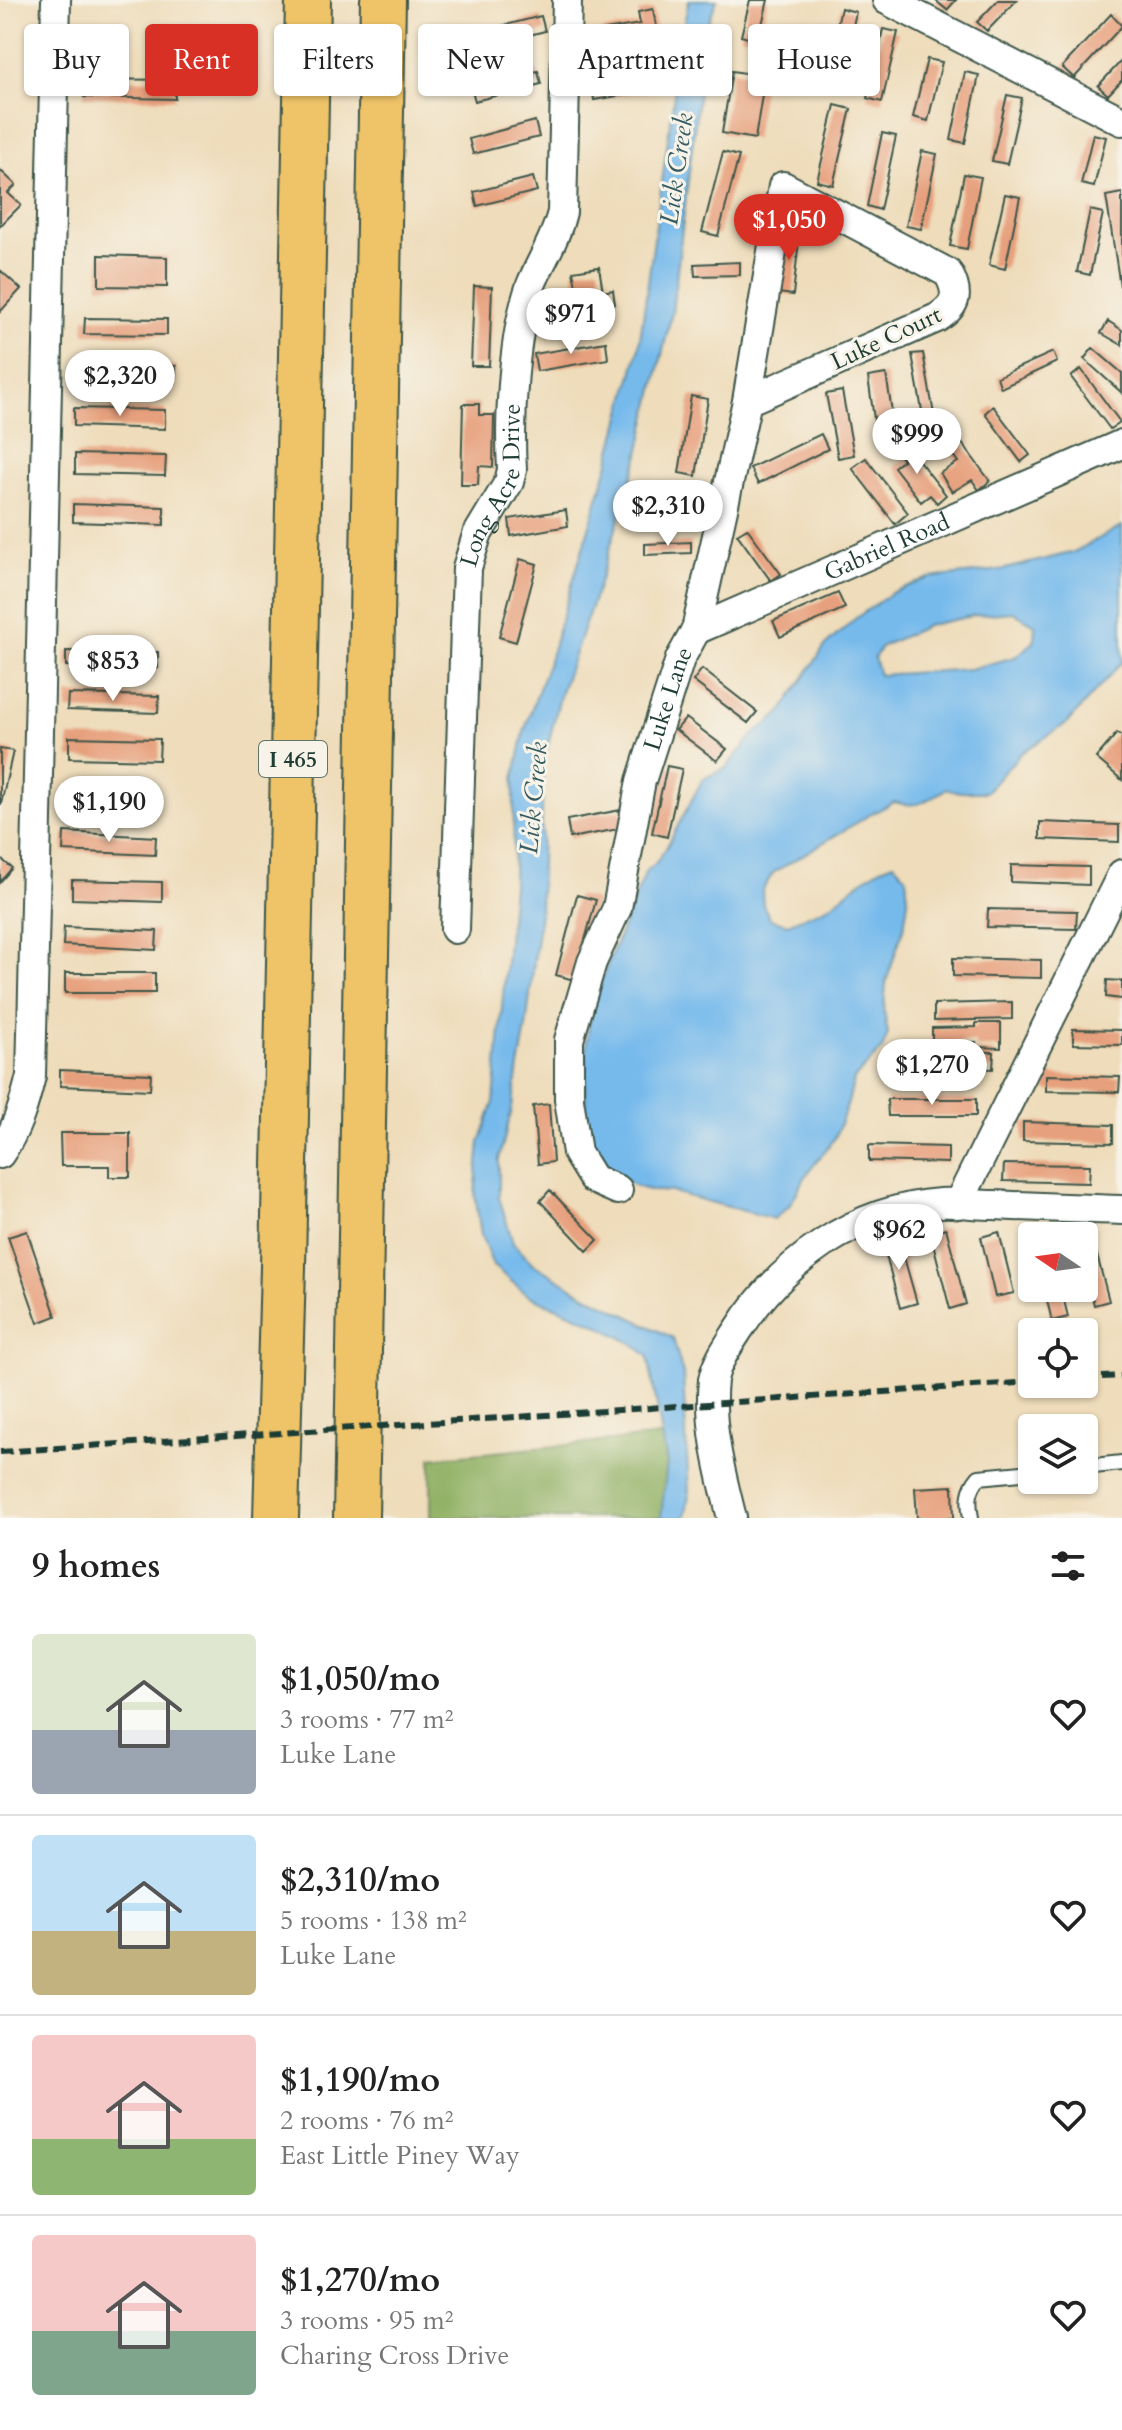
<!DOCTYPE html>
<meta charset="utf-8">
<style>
body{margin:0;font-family:Cardo,serif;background:#f2f2f2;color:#222;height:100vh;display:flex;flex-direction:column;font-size:30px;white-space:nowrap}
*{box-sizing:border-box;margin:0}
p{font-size:26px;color:#767676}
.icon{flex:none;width:44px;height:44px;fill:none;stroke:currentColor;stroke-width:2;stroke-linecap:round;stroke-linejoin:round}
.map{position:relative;height:1518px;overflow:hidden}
.panel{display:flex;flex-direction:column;background:#fff;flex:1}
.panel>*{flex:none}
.guide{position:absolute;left:24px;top:24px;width:1074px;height:72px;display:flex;gap:16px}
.needle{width:52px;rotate:283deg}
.buttons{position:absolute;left:1018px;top:1222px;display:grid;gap:16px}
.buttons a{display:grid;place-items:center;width:80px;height:80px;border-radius:8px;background:#fff;box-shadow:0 2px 6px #0004;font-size:40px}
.price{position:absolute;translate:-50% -68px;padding:0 18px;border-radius:28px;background:#fff;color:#222;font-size:26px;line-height:52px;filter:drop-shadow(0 2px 4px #0008)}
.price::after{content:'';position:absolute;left:50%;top:48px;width:24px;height:18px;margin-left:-12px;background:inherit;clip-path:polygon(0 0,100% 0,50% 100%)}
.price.selected{background:#d93025;color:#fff}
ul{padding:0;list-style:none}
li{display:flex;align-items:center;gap:24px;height:200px;padding:0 32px}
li+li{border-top:2px solid #e0e0e0}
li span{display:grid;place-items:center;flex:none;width:224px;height:160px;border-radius:8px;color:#555}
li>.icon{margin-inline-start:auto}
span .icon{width:96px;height:96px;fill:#fffc;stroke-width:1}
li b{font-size:34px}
h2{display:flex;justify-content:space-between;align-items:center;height:96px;padding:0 32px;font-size:34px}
.chip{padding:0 28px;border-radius:8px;background:#fff;box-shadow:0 2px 6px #0004;font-size:28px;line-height:72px}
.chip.selected{background:#d93025;color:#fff}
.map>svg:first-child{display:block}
.forest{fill:#90b064;stroke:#58764c;stroke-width:2}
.water{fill:#76baec;stroke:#4a7c90;stroke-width:2;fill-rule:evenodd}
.building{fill:#e7a07d}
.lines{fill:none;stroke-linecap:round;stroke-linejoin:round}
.service-casing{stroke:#3e5548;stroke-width:18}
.minor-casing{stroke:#3e5548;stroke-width:32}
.motorway-casing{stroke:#3e5548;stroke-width:48}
.service{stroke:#fff;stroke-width:14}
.minor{stroke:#fff;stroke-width:28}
.motorway{stroke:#efc469;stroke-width:44}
.rail{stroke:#1f3d34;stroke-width:6;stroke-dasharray:12 6;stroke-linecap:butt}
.labels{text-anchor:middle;stroke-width:6;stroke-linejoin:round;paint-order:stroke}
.shield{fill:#f7f3e8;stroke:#60746a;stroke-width:2}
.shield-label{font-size:22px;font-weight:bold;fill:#1f3d34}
.street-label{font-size:24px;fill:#1f3d34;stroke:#f7f3e8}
.water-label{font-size:26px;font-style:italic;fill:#355c62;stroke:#f7f3e8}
</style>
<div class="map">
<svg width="1122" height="1518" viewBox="0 0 1122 1518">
<rect width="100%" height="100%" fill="#f7f3e8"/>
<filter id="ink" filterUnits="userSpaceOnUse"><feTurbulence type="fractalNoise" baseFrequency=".0125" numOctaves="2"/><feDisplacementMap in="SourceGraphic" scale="16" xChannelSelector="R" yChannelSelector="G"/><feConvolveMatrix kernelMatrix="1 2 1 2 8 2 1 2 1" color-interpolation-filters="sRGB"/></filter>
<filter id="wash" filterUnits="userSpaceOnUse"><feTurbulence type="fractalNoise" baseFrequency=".006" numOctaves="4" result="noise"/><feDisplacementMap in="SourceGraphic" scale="32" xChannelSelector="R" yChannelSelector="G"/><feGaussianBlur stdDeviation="1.8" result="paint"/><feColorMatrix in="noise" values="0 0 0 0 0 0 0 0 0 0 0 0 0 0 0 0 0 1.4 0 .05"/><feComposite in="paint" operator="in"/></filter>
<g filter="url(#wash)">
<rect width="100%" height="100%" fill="#eedcba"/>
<path class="forest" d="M662,1436l5,27 -6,55h-230v-60z"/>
<path class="water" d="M689,0h28l-10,25 -35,287 -34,146 -42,135 -35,99 -18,74 -3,147 -14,114 -15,86 -12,46v38l14,46 20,21 51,30 89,44 10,36 6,121 -4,23h-24l6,-55 -19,-107 -16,-13 -40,-21 -63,-26 -36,-30 -12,-31 -6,-40 5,-53 14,-40 5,-62 14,-154 1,-107 10,-47 26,-75 59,-195 30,-115 45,-324z
M1122,526v136l-55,61 -47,31 -34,38h-26l-14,-3c-20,12 -29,20 -52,13l-23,12 -98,59 -11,18 1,14 7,14 18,5 42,-18 32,-26 19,-12 13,-5 12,13 2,25 -4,26 -18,55 -2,29 4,23 -6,15 -28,30 -6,24 -13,35 -28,36 -18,32 -15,13 -106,-28c-19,2 -35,-5 -51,-15 -5,-3 -12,-6 -16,-10 -20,-24 -18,-116 -11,-146 12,-51 37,-100 56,-149l9,-7 11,-16 37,-69 23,-11 27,-33 27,-21 45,-68 31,-28 37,-26 36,-14 72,-8 73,-18zM1013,612l22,13 -1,17 -19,15 -45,12 -91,6 -5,-17 8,-12 47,-21 48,-10z"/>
<g id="blocks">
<path class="building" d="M750,0h18l-10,41 -17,-5z
M935,0h21l-9,10z
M998,0h19l-30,31 -10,-9z
M841,8l15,4 -15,69 -16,-4z
M653,9l5,28 -68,11 -2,-15 52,-9 -2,-12z
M1111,14l11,12 -48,52 -12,-11z
M541,16l4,15 -66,17 -5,-15z
M883,29l15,3 -16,70 -15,-4z
M927,59l15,3 -14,59 -15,-4z
M1122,60v20l-14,15 -10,-9z
M538,71l3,13 -66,17 -4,-14z
M732,71l33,5 -10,63 -33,-6z
M965,72l14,3 -14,68 -14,-3z
M650,75l3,15 -59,10 -2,-15z
M84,79l91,1v19l-91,-2z
M1007,95l15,3 -15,66 -15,-3z
M835,105l16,4 -18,76 -16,-4z
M535,121l4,16 -66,17 -4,-15z
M882,133l14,3 -16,74 -13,-4z
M1093,134l13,3 -12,50 -13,-3z
M922,151l15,3 -16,75 -15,-3z
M723,152l16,4 -21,80 -16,-4z
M0,170l16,15 -8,8 13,12 -21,21z
M964,174l17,3 -14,72 -17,-3z
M533,177l4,14 -60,15 -3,-14z
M1122,193v93h-2l-14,-90z
M1005,194l15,3 -15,72 -16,-4z
M1090,210l13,3 -13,62 -13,-3z
M786,228l14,2 -7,65 -15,-2z
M99,255l68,2v30l-68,-1z
M740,262v13l-45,1 -1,-12z
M599,267l4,25 10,-2 2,14 -67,12 -3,-14 11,-2 -2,-10 22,-4 -3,-15z
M0,270l21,19 -21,23z
M474,286l18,1 -3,79h-18z
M85,318l82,1v16l-83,-1z
M1108,321l14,9v15l-21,-12z
M606,342l2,17 -71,12 -3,-17z
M1093,348l29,25v20l-38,-34z
M1053,352l4,10 -56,26 -4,-11z
M923,353l12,67 -11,2 -12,-68z
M85,363l91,3 -1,18 -91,-3z
M1081,369l39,53 -10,7 -39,-52z
M886,374l10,63 -19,3 -9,-63z
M842,391l12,64 -16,3 -12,-64z
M691,396l17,3 -12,77 -17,-3z
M463,404h16v11h15l-1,52 -14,-1 -1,19h-17z
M993,406l37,49 -9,7 -36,-49z
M74,408l91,2v19l-91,-3z
M947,423l43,58 -11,9 -7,-10 -20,12 -12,-19 18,-11 -22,-30z
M821,434l7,15 -70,35 -8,-16z
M904,442l42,53 -9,8 -7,-8 -9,7 -27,-35 9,-7 -8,-10z
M75,454l91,2 -1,20 -90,-2z
M866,458l42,55 -13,11 -43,-56z
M73,504l91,3v18l-91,-3z
M566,510l2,16 -57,10 -2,-17z
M747,528l34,46 -10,7 -34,-47z
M691,542v11l-46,2v-11z
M520,559l17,5 -21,78 -17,-5z
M838,593l7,15 -65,29 -7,-16z
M66,651l92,1v16l-92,-2z
M702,669l55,43 -9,11 -55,-42z
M68,694l91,2 -1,17 -91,-3z
M686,718l41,31 -10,12 -41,-31z
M1117,733l5,3v44l-26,-22z
M69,737l91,2 -1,21 -90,-2z
M0,749l13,2 -12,53h-1z
M667,766l15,3 -15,68 -15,-4z
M621,810l3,18 -54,10 -3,-18z
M1040,822l79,3v17l-79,-3z
M64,832l92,5 -1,18 -92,-4z
M0,858l12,10 -12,14z
M1011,865l78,2v18l-78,-3z
M72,880l90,2v20l-90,-3z
M577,895l19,5 -22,80 -18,-5z
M988,909l89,2 -1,18 -89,-2z
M64,927l93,4 -1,19 -93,-5z
M953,958l88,2v18l-88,-2z
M65,973h90v20h-90z
M1107,980l15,1v18l-16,-2z
M1012,1002v17l-78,2v-17z
M976,1023h25v25l-25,-1v-5h-44v-14l44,-1z
M1073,1029l49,1v15l-49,-1z
M918,1050l76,2 -1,17 -76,-3z
M60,1070l91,4 -1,16 -90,-4z
M1046,1075l74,2 -1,15 -73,-1z
M887,1099h89v17h-88z
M549,1104l4,58 -15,2 -5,-58z
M1023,1122l90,3v18l-90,-2z
M60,1133h70v44h-21v-11h-48z
M869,1145l79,2v16l-79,-2z
M1004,1164l86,1 -1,18 -86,-2z
M550,1190l48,50 -11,11 -47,-50z
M946,1228l20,76 -16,5 -20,-77z
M27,1231l29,85 -18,7 -30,-86z
M999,1232l15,61 -19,4 -14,-60z
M1091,1232l18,69 -15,4 -10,-37v-34z
M898,1236l19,67 -17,5 -18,-68z
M1044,1288h17l7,29 -16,4z
M953,1486l1,32h-37l-2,-30z"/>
</g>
</g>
<g filter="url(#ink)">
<use href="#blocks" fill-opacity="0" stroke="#3e5548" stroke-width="2"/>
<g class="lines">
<defs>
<path id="service" d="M1084,1467l38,-4
M971,1518c-3,-17 -3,-28 8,-41l53,-5"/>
<g id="minor">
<path d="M887,0l235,121"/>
<path id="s1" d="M696,630l426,-186"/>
<path id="s2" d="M455,929l12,-361 10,-33 32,-53 3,-12c-3,-51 1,-137 19,-185 10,-25 25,-46 31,-73l5,-212"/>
<path d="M0,1154c17,-25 24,-49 31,-78l25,-1076"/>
<path id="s3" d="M618,1190l-25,-11 -16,-26 -8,-54v-59l23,-78 25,-54 24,-127 39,-122 16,-29 51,-229 36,-215 165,87c11,20 10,32 -11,45l-190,83"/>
<path d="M958,1204l164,-330"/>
<path d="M732,1518c-11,-44 -24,-92 -19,-138 3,-17 15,-34 24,-48 44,-70 118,-123 203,-129 17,-1 37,2 54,2 43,2 85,4 128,5"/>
</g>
<path id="motorway" d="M276,1518l7,-251 25,-1267
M356,1518l27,-1518"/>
</defs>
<use href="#service" class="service-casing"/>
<use href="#minor" class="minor-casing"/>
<use href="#motorway" class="motorway-casing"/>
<use href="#service" class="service"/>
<use href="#minor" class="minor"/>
<use href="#motorway" class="motorway"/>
<path class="rail" d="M1084,1378l38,-2
M0,1452l1032,-70"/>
</g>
</g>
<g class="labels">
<rect class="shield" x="259" y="741" width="68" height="36" rx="6"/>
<g class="shield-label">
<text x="293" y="767">I 465</text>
</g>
<g class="street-label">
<text transform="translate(886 338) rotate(-25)" y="8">Luke Court</text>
<text dy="8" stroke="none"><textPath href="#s2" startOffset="450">Long Acre Drive</textPath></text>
<text dy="8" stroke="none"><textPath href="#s1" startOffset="208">Gabriel Road</textPath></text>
<text dy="8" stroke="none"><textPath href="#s3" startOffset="528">Luke Lane</textPath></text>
</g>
<g class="water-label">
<text transform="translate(676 169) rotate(-82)" y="9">Lick Creek</text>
<text transform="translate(533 798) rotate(-85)" y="9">Lick Creek</text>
</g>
</g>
</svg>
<div class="buttons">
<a><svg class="needle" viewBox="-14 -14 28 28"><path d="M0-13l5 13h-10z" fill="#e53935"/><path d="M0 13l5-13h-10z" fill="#767676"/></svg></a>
<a><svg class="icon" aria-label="locate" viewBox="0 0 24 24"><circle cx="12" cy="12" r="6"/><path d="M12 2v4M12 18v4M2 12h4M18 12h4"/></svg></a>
<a><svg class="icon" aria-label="layers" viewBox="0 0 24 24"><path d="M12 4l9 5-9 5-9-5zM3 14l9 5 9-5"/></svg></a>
</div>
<b class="price selected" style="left:789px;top:262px">$1,050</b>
<b class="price" style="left:571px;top:356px">$971</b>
<b class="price" style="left:120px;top:418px">$2,320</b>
<b class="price" style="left:917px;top:476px">$999</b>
<b class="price" style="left:668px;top:548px">$2,310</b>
<b class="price" style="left:113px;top:703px">$853</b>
<b class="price" style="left:109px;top:844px">$1,190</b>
<b class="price" style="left:932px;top:1107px">$1,270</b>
<b class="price" style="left:899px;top:1272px">$962</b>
<div class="guide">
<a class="chip">Buy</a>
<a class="chip selected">Rent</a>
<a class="chip">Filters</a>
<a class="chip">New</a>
<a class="chip">Apartment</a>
<a class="chip">House</a>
</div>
</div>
<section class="panel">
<h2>9 homes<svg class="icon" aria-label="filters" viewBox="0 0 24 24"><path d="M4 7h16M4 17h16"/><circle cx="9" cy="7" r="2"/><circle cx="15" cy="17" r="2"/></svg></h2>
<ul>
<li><span style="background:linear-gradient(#dfe7d0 60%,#9aa5b1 0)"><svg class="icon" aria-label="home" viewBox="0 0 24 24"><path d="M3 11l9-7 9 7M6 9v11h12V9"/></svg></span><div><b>$1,050/mo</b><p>3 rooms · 77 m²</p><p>Luke Lane</p></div><svg class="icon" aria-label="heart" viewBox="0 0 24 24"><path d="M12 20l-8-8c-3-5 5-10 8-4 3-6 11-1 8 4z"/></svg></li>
<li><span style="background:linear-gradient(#bfe0f5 60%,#c2b280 0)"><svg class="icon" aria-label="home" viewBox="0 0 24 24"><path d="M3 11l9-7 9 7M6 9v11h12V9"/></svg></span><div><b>$2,310/mo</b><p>5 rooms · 138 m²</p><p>Luke Lane</p></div><svg class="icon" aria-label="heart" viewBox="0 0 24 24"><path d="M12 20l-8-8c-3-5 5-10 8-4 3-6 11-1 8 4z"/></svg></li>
<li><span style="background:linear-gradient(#f6c9c9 65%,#8fb573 0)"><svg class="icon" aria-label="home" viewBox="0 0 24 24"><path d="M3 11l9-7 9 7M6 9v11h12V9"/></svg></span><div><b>$1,190/mo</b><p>2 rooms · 76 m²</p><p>East Little Piney Way</p></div><svg class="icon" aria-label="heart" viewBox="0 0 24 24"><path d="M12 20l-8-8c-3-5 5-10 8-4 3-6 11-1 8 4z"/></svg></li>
<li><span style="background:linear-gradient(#f6c9c9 60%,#7fa58c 0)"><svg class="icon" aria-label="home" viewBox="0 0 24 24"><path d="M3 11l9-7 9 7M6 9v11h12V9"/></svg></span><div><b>$1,270/mo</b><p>3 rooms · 95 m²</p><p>Charing Cross Drive</p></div><svg class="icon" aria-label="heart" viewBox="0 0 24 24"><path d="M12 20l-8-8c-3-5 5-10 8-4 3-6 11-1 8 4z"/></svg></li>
</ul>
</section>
